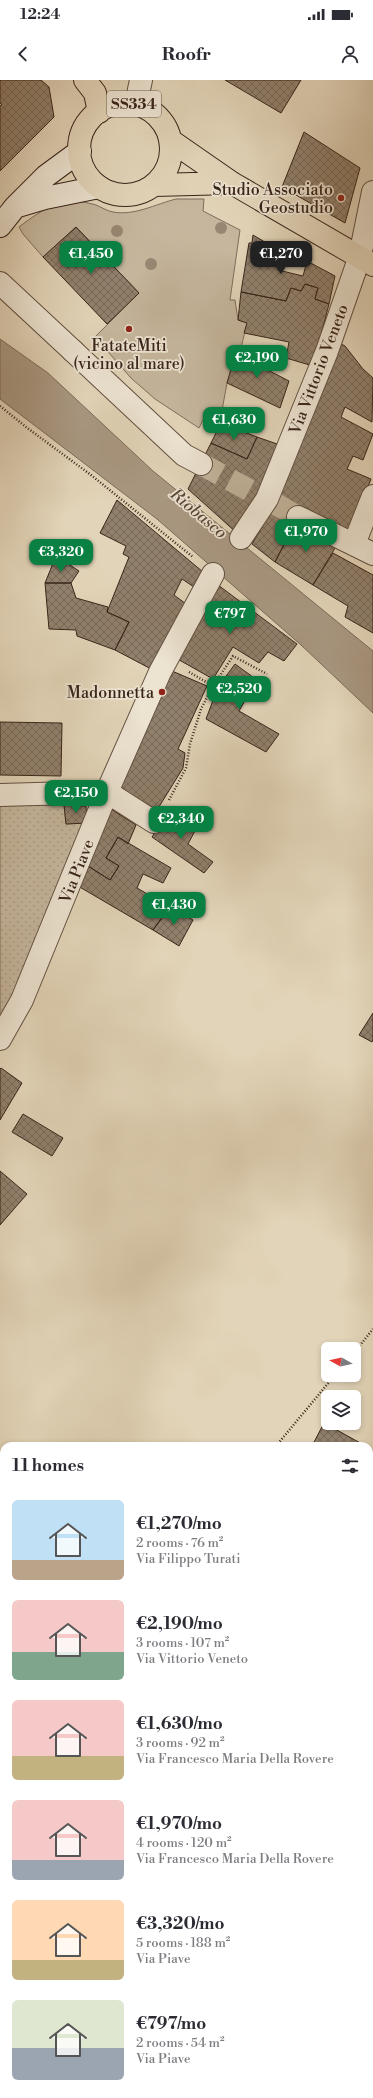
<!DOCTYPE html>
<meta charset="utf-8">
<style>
body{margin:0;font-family:"Libre Bodoni",serif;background:#f7f7f7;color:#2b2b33;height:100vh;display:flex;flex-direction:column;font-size:15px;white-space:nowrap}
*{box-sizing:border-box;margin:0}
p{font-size:13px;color:#7c7c81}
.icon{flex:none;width:22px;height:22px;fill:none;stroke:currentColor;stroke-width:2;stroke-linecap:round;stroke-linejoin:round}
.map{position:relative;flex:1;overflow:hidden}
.panel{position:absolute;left:0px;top:1362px;width:373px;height:656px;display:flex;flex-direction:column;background:#fff;border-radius:12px 12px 0 0;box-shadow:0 2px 6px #0003}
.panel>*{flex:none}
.needle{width:26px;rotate:278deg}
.controls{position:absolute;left:321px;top:1262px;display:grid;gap:8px}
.controls a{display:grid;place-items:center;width:40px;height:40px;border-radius:6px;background:#fff;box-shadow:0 2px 6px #0003;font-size:20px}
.price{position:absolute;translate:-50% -34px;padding:0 9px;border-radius:8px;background:#0b8043;color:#fff;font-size:13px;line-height:26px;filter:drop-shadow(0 1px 2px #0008)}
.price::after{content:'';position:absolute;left:50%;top:24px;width:12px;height:9px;margin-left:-6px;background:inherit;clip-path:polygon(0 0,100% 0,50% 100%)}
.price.selected{background:#222;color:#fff}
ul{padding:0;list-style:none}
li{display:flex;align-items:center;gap:12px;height:100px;padding:0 12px}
li span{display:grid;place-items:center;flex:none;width:112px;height:80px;border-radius:6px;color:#555}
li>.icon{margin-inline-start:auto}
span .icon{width:48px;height:48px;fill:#fffc;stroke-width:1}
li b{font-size:17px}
h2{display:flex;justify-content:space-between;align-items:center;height:48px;padding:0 12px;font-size:17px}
.status{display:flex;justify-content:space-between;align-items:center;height:28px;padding:0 20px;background:#fff;direction:ltr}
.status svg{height:11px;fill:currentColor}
header{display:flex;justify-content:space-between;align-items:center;height:52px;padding:0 12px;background:#fff;font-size:18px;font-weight:700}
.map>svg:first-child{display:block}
.grass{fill:url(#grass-dots);stroke:#7f6d5c}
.garden{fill:#c5b69d;stroke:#7f6d5c}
.water{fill:#a99882;stroke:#7c6a58}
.building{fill:url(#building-cross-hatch);stroke:#39241a}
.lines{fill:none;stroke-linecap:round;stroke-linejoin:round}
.pedestrian-tunnel{stroke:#c0b198;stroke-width:22;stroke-dasharray:22 11;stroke-linecap:butt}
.pedestrian-casing{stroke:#635042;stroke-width:24}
.minor-casing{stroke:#635042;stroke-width:24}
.secondary-casing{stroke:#39241a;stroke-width:24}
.primary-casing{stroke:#39241a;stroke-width:24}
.path{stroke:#39241a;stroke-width:2.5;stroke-dasharray:1 2;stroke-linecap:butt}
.pedestrian{stroke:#ece3d1;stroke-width:22}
.minor{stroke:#ece3d1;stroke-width:22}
.secondary{stroke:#ece3d1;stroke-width:22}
.primary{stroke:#e2d4b8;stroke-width:22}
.tree{fill:#988773}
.poi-dot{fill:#8f2418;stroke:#ece3d1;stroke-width:1.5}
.labels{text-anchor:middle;stroke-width:3.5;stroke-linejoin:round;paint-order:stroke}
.shield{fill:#ece3d1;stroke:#6f5d51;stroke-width:1}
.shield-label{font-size:15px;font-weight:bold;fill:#39241a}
.poi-label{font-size:16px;fill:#39241a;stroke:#ece3d1;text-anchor:end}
.street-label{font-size:16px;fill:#39241a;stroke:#ece3d1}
.water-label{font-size:17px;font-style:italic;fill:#5b4739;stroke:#ece3d1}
</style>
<div class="status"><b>12:24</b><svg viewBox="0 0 49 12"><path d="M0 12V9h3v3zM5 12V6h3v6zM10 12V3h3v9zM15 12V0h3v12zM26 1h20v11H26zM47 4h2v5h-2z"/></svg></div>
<header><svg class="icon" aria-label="back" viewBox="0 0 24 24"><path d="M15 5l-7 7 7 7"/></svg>Roofr<svg class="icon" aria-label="person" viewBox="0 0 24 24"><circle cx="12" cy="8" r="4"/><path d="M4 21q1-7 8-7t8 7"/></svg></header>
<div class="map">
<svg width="373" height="2018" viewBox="0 0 373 2018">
<defs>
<pattern id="grass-dots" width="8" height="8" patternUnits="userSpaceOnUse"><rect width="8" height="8" fill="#c5b69d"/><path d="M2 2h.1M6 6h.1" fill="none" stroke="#aa9c87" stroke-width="1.8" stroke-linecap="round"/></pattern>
<pattern id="building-cross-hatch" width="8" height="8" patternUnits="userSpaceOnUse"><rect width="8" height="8" fill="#91806c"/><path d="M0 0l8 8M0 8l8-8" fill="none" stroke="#776958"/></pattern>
</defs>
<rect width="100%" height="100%" fill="#e2d4b8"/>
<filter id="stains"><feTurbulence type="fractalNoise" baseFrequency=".005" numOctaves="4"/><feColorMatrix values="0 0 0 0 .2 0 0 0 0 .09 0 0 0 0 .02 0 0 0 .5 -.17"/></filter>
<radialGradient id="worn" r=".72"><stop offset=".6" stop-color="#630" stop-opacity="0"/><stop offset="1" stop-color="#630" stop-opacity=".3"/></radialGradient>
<path class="grass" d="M0,725h64l2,19 21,-1 -72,174 -15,24z
M373,1853v165h-373v-109l4,-1v106h365v-160z"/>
<path class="garden" d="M176,119h28l-1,12 37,19 -10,70h5l3,20 9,3 -6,25 -9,18 -5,17 -6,33 -13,-6 -9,18 -44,-29 -24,-21 -36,-41 44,-44 -63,-66 -33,30 -20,-23 -4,-7c25,-19 45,-32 77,-22 5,2 11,6 17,7 21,4 43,-8 63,-13z"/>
<path class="water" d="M0,259l48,34 105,98 220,180v62l-72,-68 -144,-126 -157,-120z"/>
<path class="building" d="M0,0h41l8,7 5,30 -54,54v-65l2,-2 -2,-1z
M225,0h76l-20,33z
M304,52l56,36 -15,55 -63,-36z
M76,147l63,66 -32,31 -64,-67z
M253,155l27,16 -2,19 25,6 4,-15 28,15 -6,28 -14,-5 3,-11 -13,-4 -4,7 -10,-3 -5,13 -45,-9 8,-49h3z
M305,204l13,4 -3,11 14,5 -16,62 -27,-8 3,-16 -45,-9 3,-10 -9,-3 3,-28 45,9 5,-13 10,3z
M337,262l8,4 18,23 10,9 -1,44 -27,-15 -4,10 32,17 -10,26 -10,-4 -6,13 24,10 -21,52 -46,-24 -29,55 -23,-18 17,-29z
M241,268l19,6 -2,11 31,16 -9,27 -53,-25 5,-17z
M221,343l36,14 -10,22 -36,-16z
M257,357l23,8 -25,61 -17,28 -50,-45 23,-46 36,16z
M117,420l86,72 -9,15 -12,-8 -8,16 12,9 -31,67 -40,-21 14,-28 -22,-10 22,-55 -6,-3 3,-8 -26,-13z
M296,441l42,22 -25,42 -38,-23z
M333,473l40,22v58l-28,-16 3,-11 -35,-21z
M56,476l23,15 -8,12h-26z
M45,503h26l5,15 32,9 -1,5 22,10 -14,28 -38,-14 -1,-6 -27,-1z
M218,505l79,59 -13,17 -16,-9 -9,11 -26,-16 -20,32 -39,-22z
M235,584l22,16 -18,31 40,23 -13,18 -60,-33 12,-32z
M172,591l35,15 -29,63 7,4 -2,15 -26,42 -39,-23z
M0,642l62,1 -1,53 -61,-1z
M64,725l22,1 1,17 -21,1z
M108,727l28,18 -8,19 -10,-7 -12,21 13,8 -9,14 -22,-14z
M169,731l28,16 -9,17 25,18 -9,11 -52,-36z
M118,757l53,31 -8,15 -20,-9 -6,14 33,19 -17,23 -75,-44 10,-20 22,14 9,-14 -13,-8z
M170,827l23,13 -14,26 -26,-16z
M373,933v27l-1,2 -13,-7z
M1,988l21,15 -22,37v-51z
M23,1034l40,24 -11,18 -40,-24z
M0,1091l27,23 -27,31z
M324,1343l40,22 -1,1h-51z
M369,1387l4,2v47l-4,-2z
M369,1607h4v70h-4z"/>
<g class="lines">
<path class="pedestrian-tunnel" d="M201,384l59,32
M274,423l24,14"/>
<defs>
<path id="pedestrian" d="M73,271l111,104 17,9
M298,437l75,37
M241,458l26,-39 60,-148 33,-95
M354,464l19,-48
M107,712l53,-120 53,-98"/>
<path id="minor" d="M136,24l5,-24
M360,176l13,-64
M0,203l73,68
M107,712l47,30
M0,715l107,-3
M0,959l22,-39 85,-208"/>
<path id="secondary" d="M18,126l27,-8 54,-11
M0,146l15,-19 31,-31 34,-25"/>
<path id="primary" d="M85,0l10,13 4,19
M79 69a46 46 0 1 1 92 0a46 46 0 1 1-92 0Z
M170,60l62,43 141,82
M154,105l78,-2"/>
</defs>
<use href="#pedestrian" class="pedestrian-casing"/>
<use href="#minor" class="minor-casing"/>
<use href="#secondary" class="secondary-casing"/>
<use href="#primary" class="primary-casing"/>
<path class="path" d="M0,326l26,21 65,48 102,82
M189,592l24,14 20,-30 34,18
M169,720l17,-32 4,-24 11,-35 12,-23
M354,1273l19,-24
M276,1366l59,-71
M0,1595h4"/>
<use href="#pedestrian" class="pedestrian"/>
<use href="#minor" class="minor"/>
<use href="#secondary" class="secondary"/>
<use href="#primary" class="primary"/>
</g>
<g class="tree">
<circle cx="221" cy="148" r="6"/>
<circle cx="117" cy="151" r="6"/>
<circle cx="151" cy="184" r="6"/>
</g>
<g class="poi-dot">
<circle cx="341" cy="118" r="4"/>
<circle cx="129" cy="249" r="4"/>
<circle cx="162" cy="612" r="4"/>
</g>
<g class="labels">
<rect class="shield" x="107" y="11" width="54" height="26" rx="3"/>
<g class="shield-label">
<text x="134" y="29">SS334</text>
</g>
<g class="poi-label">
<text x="333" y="115">Studio Associato<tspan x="333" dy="18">Geostudio</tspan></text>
<text x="129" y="271" text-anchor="middle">FatateMiti<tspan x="129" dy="18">(vicino al mare)</tspan></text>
<text x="154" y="618">Madonnetta</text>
</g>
<g class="street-label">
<text transform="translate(318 289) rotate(-69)" y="6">Via Vittorio Veneto</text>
<text transform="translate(76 791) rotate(-68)" y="6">Via Piave</text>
</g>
<g class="water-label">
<text transform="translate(199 433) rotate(40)" y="6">Riobasco</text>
</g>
</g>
<rect width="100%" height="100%" filter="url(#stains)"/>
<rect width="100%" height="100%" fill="url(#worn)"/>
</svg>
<div class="controls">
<a><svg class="needle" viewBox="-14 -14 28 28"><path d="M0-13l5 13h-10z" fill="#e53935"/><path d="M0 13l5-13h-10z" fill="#7c7c81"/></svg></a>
<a><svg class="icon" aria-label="layers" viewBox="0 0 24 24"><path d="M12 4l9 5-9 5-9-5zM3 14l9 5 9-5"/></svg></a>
</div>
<b class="price" style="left:91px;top:195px">€1,450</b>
<b class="price selected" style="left:281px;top:195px">€1,270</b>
<b class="price" style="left:257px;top:299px">€2,190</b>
<b class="price" style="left:234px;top:361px">€1,630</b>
<b class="price" style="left:306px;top:473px">€1,970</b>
<b class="price" style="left:61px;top:493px">€3,320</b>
<b class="price" style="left:230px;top:555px">€797</b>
<b class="price" style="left:239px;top:630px">€2,520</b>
<b class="price" style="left:76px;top:734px">€2,150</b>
<b class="price" style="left:181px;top:760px">€2,340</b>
<b class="price" style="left:174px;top:846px">€1,430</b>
<section class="panel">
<h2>11 homes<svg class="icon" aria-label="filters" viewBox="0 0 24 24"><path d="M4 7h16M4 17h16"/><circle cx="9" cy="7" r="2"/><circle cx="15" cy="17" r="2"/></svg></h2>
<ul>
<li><span style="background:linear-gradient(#bfe0f5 75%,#b9a48a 0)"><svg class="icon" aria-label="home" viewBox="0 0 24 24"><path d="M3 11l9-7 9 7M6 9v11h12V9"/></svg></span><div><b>€1,270/mo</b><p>2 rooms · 76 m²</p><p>Via Filippo Turati</p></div></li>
<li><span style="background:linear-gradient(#f6c9c9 65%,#7fa58c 0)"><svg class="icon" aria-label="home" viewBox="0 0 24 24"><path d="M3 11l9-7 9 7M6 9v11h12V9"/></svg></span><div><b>€2,190/mo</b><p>3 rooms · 107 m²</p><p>Via Vittorio Veneto</p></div></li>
<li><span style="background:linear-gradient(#f6c9c9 70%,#c2b280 0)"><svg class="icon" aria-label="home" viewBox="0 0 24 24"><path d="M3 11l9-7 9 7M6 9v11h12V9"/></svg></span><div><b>€1,630/mo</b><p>3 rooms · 92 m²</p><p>Via Francesco Maria Della Rovere</p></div></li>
<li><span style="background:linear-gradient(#f6c9c9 75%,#9aa5b1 0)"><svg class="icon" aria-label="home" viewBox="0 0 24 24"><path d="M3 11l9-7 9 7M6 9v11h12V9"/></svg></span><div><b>€1,970/mo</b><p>4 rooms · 120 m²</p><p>Via Francesco Maria Della Rovere</p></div></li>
<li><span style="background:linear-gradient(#ffd9b3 75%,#c2b280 0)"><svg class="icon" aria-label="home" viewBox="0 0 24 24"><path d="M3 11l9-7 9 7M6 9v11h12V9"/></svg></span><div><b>€3,320/mo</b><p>5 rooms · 188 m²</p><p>Via Piave</p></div></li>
<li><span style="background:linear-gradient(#dfe7d0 60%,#9aa5b1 0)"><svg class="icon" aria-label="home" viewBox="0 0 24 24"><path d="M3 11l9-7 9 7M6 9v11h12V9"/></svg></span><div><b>€797/mo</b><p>2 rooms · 54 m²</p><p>Via Piave</p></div></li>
</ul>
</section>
</div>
